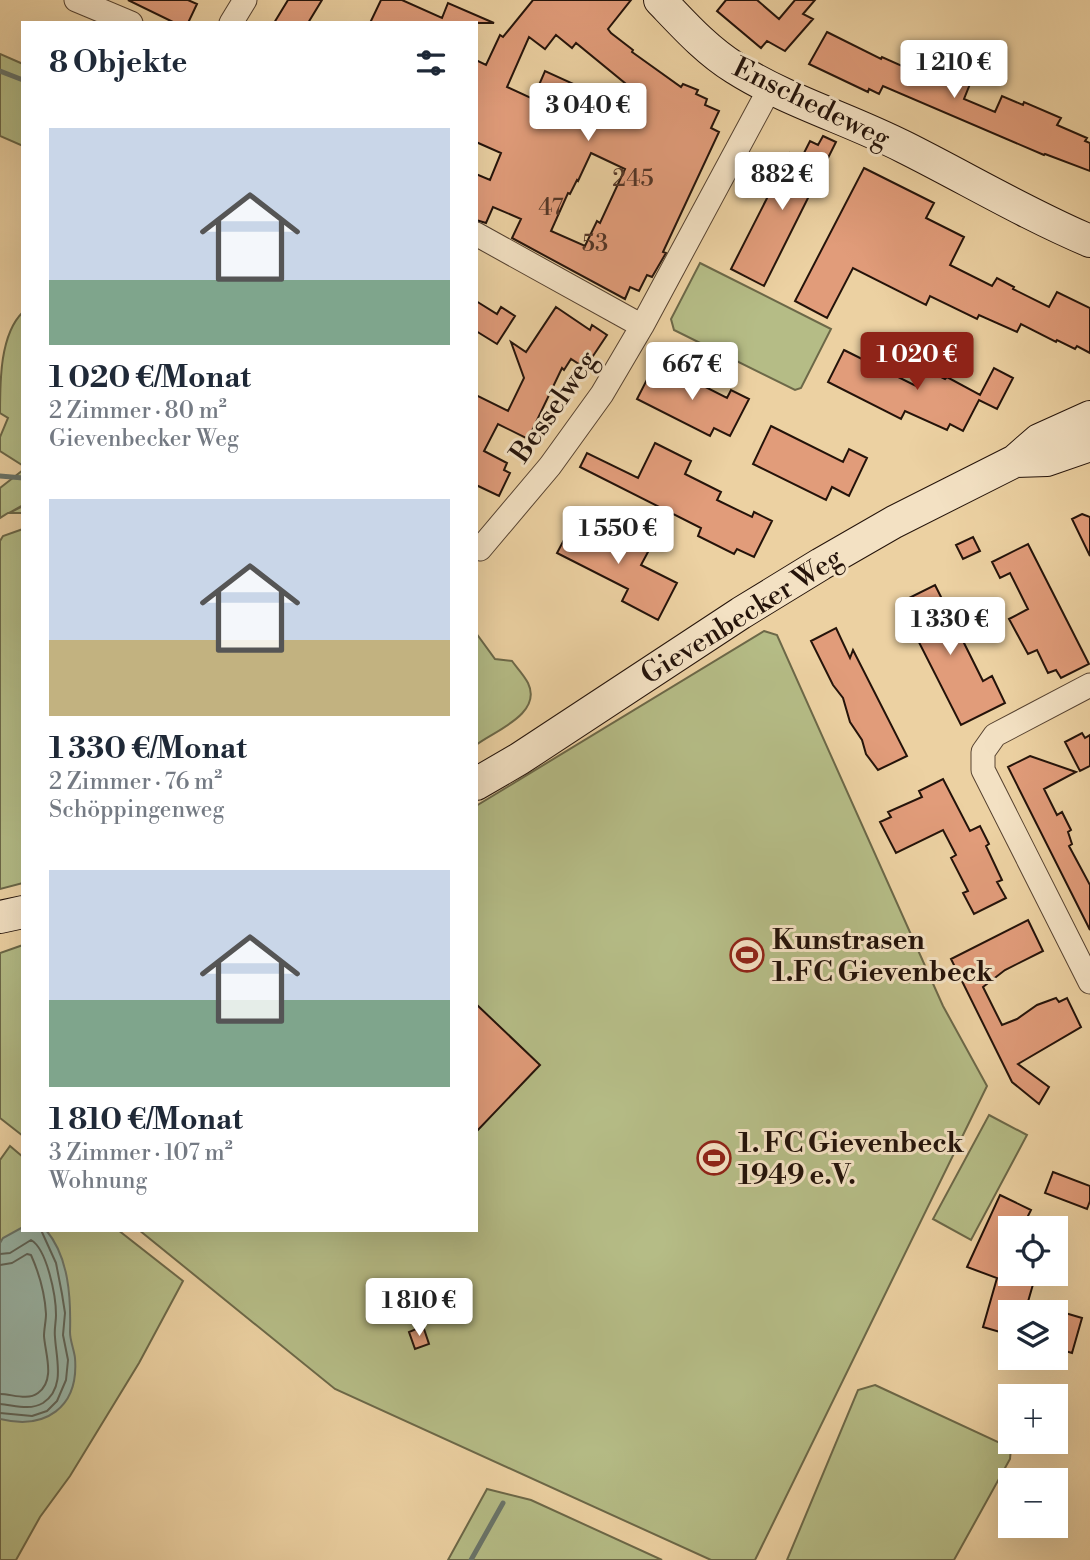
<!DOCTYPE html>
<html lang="de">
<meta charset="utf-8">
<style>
body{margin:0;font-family:"Libre Bodoni",serif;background:#f6f6f7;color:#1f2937;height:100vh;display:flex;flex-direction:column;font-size:26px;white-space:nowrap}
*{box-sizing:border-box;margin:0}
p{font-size:23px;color:#747a83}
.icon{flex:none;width:38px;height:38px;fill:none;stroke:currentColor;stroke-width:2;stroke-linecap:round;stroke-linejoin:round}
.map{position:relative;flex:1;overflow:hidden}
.side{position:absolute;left:21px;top:21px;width:457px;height:1211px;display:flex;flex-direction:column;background:#fff;border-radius:0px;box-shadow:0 7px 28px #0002}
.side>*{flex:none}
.fabs{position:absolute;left:998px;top:1216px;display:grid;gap:14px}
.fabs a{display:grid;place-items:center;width:70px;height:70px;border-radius:0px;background:#fff;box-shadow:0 7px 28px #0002;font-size:35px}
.price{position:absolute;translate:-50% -60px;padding:0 16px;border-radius:7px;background:#fff;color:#222;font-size:23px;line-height:46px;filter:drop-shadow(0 2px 4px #0008)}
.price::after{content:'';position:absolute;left:50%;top:42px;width:21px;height:16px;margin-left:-10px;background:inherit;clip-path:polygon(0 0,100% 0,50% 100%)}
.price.selected{background:#8f2418;color:#fff}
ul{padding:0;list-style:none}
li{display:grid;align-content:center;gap:14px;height:371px;padding:0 28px}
li span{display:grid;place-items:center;height:217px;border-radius:0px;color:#555}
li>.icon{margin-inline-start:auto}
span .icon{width:126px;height:126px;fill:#fffc;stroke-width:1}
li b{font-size:30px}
h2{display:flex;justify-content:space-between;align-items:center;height:84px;padding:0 28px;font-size:30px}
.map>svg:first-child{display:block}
.green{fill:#b5bc86;stroke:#6c6848;stroke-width:2}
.water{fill:#99b7aa;stroke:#6a756a;stroke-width:2}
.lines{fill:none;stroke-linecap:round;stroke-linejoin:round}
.shore{stroke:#5e655a;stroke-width:2}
.stream{stroke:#6a756a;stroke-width:5}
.building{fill:#e19c7a;stroke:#24130a;stroke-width:2;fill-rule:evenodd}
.street-casing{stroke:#564230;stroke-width:25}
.secondary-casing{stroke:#24130a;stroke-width:34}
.street{stroke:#f3e1c3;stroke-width:23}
.secondary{stroke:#f3e1c3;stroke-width:32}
.labels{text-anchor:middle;stroke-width:6;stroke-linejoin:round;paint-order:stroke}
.number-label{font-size:24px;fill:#533526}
.street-label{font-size:28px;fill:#24130a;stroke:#f3e1c3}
.poi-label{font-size:28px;font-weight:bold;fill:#24130a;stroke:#f3e1c3;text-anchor:start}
</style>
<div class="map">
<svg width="1090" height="1560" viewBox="0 0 1090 1560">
<rect width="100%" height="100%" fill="#ecd1a2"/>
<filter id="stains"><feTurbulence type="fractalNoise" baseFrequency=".00286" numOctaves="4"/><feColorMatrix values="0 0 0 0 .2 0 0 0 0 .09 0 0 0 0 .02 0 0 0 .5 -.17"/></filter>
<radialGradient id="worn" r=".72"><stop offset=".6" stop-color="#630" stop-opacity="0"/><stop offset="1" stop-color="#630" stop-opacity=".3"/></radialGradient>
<path class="green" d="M0,54l23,10v82l-23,-10z
M700,263l131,66 -30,59 -6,2 -121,-60 -3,-11z
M23,312v152l-1,1 -22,-14v-14l8,-19 -8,-5c0,-32 0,-79 23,-101z
M23,470v35l-14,8 14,-7v7h-15l-8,5v-30z
M23,529v354l-23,6v-348l3,-5z
M764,631l13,4 166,371 44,80 -232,474h-44l-376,-171 -196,-159h337v-424z
M476,633l19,26 17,2c5,7 12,14 16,22 15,31 -34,48 -52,62z
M23,945v191l-23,-18v-165z
M989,1115l38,20 -56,105 -38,-21z
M10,1146l13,11v73h95l65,51 -44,82 -69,113 -30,41 -24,43h-16v-400z
M875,1385l136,63 -1,11 -56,101h-167l71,-170z
M487,1489l44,11 131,60h-214z"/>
<path class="water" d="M23,1227v3h23c23,27 25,68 24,102 0,9 4,17 5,26 4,50 -30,72 -75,61v-176l3,-5z"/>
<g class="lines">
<path class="shore" d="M0,1254l10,-1 21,-13c16,9 25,56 25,75 0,7 -2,15 -1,22 1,21 11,51 -12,66 -14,8 -29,2 -43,1
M0,1265l12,-2 15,-9 4,1c8,18 14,40 15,59 0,7 -2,15 -2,22 1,17 12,44 -6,57 -11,8 -26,1 -38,1
M0,1413l32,3 15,-5 10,-10 9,-21 2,-20 -5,-25 2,-22 -3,-19 -6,-31 -15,-33"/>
<path class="stream" d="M0,71l23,9
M0,476l23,2
M471,1560l32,-57"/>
</g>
<path class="building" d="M128,0h60l9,4 -9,19h-13z
M288,0h34l-14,23h-34z
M381,0h21l40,18 6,-15 46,20h-124z
M533,0h98l-23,29 3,4 22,17 -1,2 49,35 2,-3 15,6 -2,4 11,5 -2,6 14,6 -8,17 8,4 -56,120 3,1 -14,24 -5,-2 -8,16 -9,-4 -5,12 -113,-61 9,-19 -28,-12 -7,16 -10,-3v-46l14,6 11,-27 -25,-11v-82l10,5 14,-30 3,2zM556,35l16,13 4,-5 61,50 -18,24 -37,-18 7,-8 -44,-20 -12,28 -26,-12 22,-50 16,12zM591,153l34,16 -25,54 -3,-2 -12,25 -34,-15 17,-38 2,1 7,-14 1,1z
M726,0h31l22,19 16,-19h20l-12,14 10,5 -28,32 -18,-10 -6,7 -44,-37z
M827,32l54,27 1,-2 31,14 1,-3 36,15 9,-21 17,7 -12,30 31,13 7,-16 21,9 1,-3 37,16 -4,7 30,13 -2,3 5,2v28l-45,-17 -1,1 -161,-69 -4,8 -10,-5 -1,3 -59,-28z
M823,136l13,6 -72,144 -33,-17 59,-116 11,6 9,-18 8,4z
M864,168l70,35 -8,15 38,19 -14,28 42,21 5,-8 17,9 -1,2 36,18 8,-15 33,16v45l-13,-7 -2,3 -18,-9 -1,2 -35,-18 -4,8 -38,-17 -2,4 -47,-23 -4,9 -73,-37 -26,50 -32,-17z
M476,301l21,13 4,-7 14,9 -18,28 -21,-13z
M556,307l34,23 2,-5 15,10 -22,33 -14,-9 -7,11 -2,-2 -34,71 -30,-15 -14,27 23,12 -3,7 6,3 -11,23 -23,-11v-90l32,16 16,-33 -13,-36 15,10z
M844,350l72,36 9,-17 20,10 2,-2 33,18 14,-27 19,10 -16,31 -18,-9 -16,31 -13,-7 -3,6 -42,-19 -4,8 -73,-37z
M656,362l71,36 4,-8 18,9 -19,37 -16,-8 -4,8 -73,-37z
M771,426l72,36 6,-13 18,9 -18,38 -17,-9 -6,13 -73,-36z
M655,443l36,18 -6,13 36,18 -4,8 35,17 2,-5 18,9 -18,36 -17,-8 -3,5 -36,-18 3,-8 -121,-61 7,-14 51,25z
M1082,514l8,3v39l-18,-37z
M576,517l72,35 -7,13 36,18 -19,37 -36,-19 6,-12 -71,-36z
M973,537l7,14 -17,8 -7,-14z
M1028,544l61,120 -28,14 -5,-8 -8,3 -11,-23 -9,4 -19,-35 19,-10 -18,-36 -10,5 -8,-16z
M935,585l48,96 9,-5 13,27 -44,22 -62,-122z
M836,628l14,30 3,-8 54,106 -29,14 -12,-16 -4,-14 -12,-18 -7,-24 -10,-13 -22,-44z
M1082,733l3,5 5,-3v31l-10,5 -15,-29z
M1030,756l46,16 -32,17 13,26 5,-3 9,18 -3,2 4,12 -3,2 21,39v45l-82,-163z
M943,779l27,52 10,-5 9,18 -3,2 16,34 -5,2 9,16 -32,16 -11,-21 5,-2 -17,-33 5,-3 -13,-25 -47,23 -16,-31 11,-5 -3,-5 34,-15 -3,-6z
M1028,920l15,31 -38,19 -22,17 19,38 15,-6 20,-14 19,-7 3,4 8,-4 14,29 -63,37 31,23 -10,17 -27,-22 -61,-123z
M476,1004l64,61 -64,67z
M1053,1172l37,14v15l-3,8 -42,-16z
M1000,1195l31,15 -9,18h-12v46h26l-11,38h-15v23l-27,-8 14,-49 -30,-11z
M439,1301l5,14 -18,7 -5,-14z
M1055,1310l27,8 -10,35 -17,-5z
M423,1326l6,18 -14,5 -6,-17z"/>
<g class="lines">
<defs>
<path id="street" d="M76,0l55,23
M231,23l14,-23
M476,234l166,92
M480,549l70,-83 52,-72 40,-68 128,-238
M1090,685l-95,50 -12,17v18l107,212"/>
<path id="secondary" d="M660,0c23,24 46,50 75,68 52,33 114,51 169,79 62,31 122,67 186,94
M1015,461l32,-1 43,-15
M476,784l43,-25 222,-146 80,-49 73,-42 121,-61 24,-21 51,-23
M0,917l23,-5"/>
</defs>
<use href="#street" class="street-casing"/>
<use href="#secondary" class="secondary-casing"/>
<use href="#street" class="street"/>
<use href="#secondary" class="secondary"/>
</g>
<defs>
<symbol id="stadium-ring" viewBox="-11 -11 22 22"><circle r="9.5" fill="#f3e1c3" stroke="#8f2418" stroke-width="1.5"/><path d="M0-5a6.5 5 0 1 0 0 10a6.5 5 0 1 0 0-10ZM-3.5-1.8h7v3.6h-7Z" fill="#8f2418"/></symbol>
</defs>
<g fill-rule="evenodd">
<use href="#stadium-ring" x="728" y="936" width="38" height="38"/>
<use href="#stadium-ring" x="695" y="1139" width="38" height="38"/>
</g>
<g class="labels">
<g class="number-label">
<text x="633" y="186">245</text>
<text x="551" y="215">47</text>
<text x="595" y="251">53</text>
</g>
<g class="street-label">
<text transform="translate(812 102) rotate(26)" y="10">Enschedeweg</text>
<text transform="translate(553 406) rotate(-55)" y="10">Besselweg</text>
<text transform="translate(741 615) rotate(-32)" y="10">Gievenbecker Weg</text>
</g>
<g class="poi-label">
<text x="772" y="949">Kunstrasen<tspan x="772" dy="32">1.FC Gievenbeck</tspan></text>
<text x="738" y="1152">1. FC Gievenbeck<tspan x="738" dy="32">1949 e.V.</tspan></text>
</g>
</g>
<rect width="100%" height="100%" filter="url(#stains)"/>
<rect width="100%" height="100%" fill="url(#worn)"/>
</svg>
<div class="fabs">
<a><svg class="icon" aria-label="locate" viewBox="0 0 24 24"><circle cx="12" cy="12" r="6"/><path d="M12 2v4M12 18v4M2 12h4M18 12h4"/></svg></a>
<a><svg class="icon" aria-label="layers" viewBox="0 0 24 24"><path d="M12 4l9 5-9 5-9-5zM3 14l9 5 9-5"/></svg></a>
<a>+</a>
<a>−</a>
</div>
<b class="price" style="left:954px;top:100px">1 210 €</b>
<b class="price" style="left:588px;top:143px">3 040 €</b>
<b class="price" style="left:782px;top:212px">882 €</b>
<b class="price selected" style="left:917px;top:392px">1 020 €</b>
<b class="price" style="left:692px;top:402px">667 €</b>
<b class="price" style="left:618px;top:566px">1 550 €</b>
<b class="price" style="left:950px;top:657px">1 330 €</b>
<b class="price" style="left:419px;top:1338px">1 810 €</b>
<section class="side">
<h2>8 Objekte<svg class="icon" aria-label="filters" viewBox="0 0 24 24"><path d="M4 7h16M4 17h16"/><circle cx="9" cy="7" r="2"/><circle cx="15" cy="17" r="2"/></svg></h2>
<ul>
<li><span style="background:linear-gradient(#c9d6e8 70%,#7fa58c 0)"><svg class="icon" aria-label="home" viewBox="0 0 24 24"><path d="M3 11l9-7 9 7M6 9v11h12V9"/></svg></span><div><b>1 020 €/Monat</b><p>2 Zimmer · 80 m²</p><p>Gievenbecker Weg</p></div></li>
<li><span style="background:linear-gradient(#c9d6e8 65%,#c2b280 0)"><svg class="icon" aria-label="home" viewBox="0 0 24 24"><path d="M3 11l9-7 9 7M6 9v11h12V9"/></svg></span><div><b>1 330 €/Monat</b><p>2 Zimmer · 76 m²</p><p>Schöppingenweg</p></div></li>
<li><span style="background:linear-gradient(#c9d6e8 60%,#7fa58c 0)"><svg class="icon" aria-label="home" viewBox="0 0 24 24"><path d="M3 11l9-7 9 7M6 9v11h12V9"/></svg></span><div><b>1 810 €/Monat</b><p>3 Zimmer · 107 m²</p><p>Wohnung</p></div></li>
</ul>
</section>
</div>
